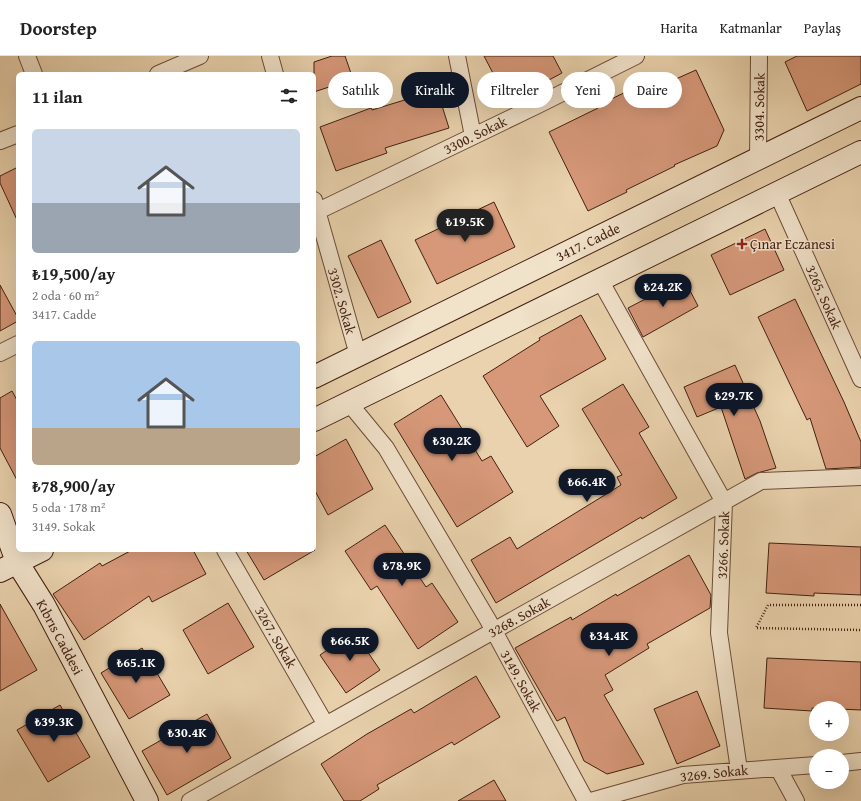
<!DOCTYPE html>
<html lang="tr">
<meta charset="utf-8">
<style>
body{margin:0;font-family:"Gentium Book Plus",serif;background:#f2f2f2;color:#222;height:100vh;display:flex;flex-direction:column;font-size:15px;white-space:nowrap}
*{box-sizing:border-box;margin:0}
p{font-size:13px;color:#767676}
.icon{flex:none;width:22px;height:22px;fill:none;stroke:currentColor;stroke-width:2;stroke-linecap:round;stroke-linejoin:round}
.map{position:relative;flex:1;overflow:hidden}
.drawer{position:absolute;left:16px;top:16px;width:300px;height:480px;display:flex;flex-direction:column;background:#fff;border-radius:6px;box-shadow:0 4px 16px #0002}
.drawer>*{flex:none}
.top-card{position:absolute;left:328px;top:16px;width:380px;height:36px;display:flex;gap:8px}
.controls{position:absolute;left:809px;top:645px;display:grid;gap:8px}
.controls a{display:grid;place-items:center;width:40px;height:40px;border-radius:50%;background:#fff;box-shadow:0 4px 16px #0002;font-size:20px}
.price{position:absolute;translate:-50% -34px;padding:0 9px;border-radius:14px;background:#111827;color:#fff;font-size:13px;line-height:26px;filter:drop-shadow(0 1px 2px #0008)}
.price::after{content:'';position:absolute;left:50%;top:24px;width:12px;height:9px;margin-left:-6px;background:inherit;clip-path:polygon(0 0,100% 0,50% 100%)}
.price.selected{background:#222;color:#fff}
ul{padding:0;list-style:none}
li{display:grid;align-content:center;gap:8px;height:212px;padding:0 16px}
li span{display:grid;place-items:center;height:124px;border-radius:6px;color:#555}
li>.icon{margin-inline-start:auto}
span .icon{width:72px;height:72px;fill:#fffc;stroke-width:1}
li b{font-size:17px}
h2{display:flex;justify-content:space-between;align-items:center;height:48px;padding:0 16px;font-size:17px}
.chip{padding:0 14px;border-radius:18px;background:#fff;box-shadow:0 4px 16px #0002;font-size:14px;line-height:36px}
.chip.selected{background:#111827;color:#fff}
header{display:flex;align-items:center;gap:24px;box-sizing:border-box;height:56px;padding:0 20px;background:#fff;border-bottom:1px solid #e0e0e0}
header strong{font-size:19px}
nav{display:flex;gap:22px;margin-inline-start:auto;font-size:14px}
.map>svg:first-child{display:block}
.building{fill:#d69879;stroke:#432011}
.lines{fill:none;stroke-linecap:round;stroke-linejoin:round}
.street-casing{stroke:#6c4c38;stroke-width:18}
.secondary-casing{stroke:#432011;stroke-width:24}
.path{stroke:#432011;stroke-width:2.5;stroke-dasharray:1 2;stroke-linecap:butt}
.street{stroke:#f1e2ca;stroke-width:16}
.secondary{stroke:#f1e2ca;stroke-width:22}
.poi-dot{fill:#8f2418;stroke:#f1e2ca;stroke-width:1.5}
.labels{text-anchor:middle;stroke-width:3;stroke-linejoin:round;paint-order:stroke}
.street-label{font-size:14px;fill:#432011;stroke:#f1e2ca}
.poi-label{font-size:14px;fill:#432011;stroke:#f1e2ca;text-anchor:start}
</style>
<header>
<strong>Doorstep</strong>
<nav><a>Harita</a><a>Katmanlar</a><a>Paylaş</a></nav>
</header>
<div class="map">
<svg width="861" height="745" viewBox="0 0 861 745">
<rect width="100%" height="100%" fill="#e9d2ad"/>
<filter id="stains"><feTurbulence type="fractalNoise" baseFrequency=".005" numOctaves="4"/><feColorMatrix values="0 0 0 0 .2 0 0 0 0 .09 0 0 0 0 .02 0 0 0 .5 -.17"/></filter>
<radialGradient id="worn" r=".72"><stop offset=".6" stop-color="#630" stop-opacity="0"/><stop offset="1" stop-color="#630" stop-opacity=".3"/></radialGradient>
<path class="building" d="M332,0h13l8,23 -39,13v-30z
M484,0h69l9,17 -54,29z
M797,0h64v28l-54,27 -22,-49z
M696,14l28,60 -7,16 -43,19 1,1 -49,24 1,2 -39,19 -39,-79 49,-24 -1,-2 39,-19 4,8z
M437,34l12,38 -64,20 2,5 -51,18 -16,-44 51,-19 1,2z
M18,111v55l-18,-39v-7z
M494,146l21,45 -78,37 -22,-44z
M765,173l19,41 -54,25 -19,-40z
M381,184l30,62 -33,16 -30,-62z
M684,223l14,27 -55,31 -15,-29z
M0,229l18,33v3l-18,10z
M795,243l49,103 17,40v25l-35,2 -16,-51 -3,2 -49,-103z
M581,259l25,44 -66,37 19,30 -32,21 -44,-71 57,-36 -1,-2z
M735,309l25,56 16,47 -19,5 -12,6 -24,-72 -24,10 -13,-30z
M623,328l26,43 -10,6 38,65 -35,21 -1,-2 -145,86 -25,-43 39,-23 7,12 104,-64 -4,-8 5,-2 -40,-66z
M12,335l6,11v80l-18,-34v-50z
M441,339l41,66 9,-5 22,36 -56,35 -63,-103z
M346,383l27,50 -45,26 -14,-26v-32z
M385,469l41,62 6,-4 26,39 -40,27 -41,-63 -6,4 -26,-39z
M769,487l92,4v48l-47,-2v3l-48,-3z
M132,494h61l13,24 -54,28 -3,-6 -65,44 -31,-46 47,-31 2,3z
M246,494h69l-51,30z
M689,499l22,40 -1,13 -63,36 2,4 -44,27 8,15 -9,5 40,69 -37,10 -23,-13 -19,-44 -8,4 -42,-73 56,-31 1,3 44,-26 1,2z
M228,547l26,44 -46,27 -25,-44z
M0,548l37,66 -37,21z
M354,576l26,38 -34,23 -26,-38z
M142,592l28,47 -41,24 -28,-46z
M767,602l94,4v48l-45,-2h-4v3l-48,-3z
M476,620l24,41 -46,28 -2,-3 -75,43 2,4 -19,12h-16l-23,-37 46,-30 44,-25 3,4z
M697,635l23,55 -43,18 -23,-55z
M60,649l30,52 -42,25 -31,-52z
M207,658l24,44 -64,37 -25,-44z
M494,724l12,21h-48z"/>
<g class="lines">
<defs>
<path id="street" d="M27,0l7,18
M270,0l5,18
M457,0l16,80
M158,18l42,-18
M0,85l18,-7
M758,103l1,-103
M777,137l84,186
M314,144l44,155
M314,157l224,-108 98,-49
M600,224l124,222 -5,131 20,137
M0,297l18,-9
M349,347l37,45 102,172 98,181
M225,494l101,175
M842,707l19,-2
M778,712l18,33
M190,745l571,-320 100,-4
M591,745l92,-26 133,-10"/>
<path id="secondary" d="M314,321l547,-269
M314,364l547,-268
M0,458l17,48 27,43 103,196
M0,515l42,-21"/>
</defs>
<use href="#street" class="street-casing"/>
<use href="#secondary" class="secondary-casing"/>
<path class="path" d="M861,549h-93l-12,23 105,2"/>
<use href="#street" class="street"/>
<use href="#secondary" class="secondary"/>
</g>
<path class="poi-dot" d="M740 182h4v4h4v4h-4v4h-4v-4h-4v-4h4z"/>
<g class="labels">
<g class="street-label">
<text transform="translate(759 51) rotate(-89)" y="5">3304. Sokak</text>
<text transform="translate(475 79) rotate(-26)" y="5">3300. Sokak</text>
<text transform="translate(588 186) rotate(-26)" y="5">3417. Cadde</text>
<text transform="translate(824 241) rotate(66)" y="5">3265. Sokak</text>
<text transform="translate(342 245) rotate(74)" y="5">3302. Sokak</text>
<text transform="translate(723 489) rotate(-88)" y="5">3266. Sokak</text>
<text transform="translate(519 561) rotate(-29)" y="5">3268. Sokak</text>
<text transform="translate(60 581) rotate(62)" y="5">Kıbrıs Caddesi</text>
<text transform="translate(276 581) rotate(60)" y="5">3267. Sokak</text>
<text transform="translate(521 625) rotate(61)" y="5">3149. Sokak</text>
<text transform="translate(714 717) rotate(-6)" y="5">3269. Sokak</text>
</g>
<g class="poi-label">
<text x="750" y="193">Çınar Eczanesi</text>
</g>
</g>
<rect width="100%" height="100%" filter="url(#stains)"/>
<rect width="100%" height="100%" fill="url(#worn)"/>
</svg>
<div class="controls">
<a>+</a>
<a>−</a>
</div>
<b class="price selected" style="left:465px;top:187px">₺19.5K</b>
<b class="price" style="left:663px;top:252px">₺24.2K</b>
<b class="price" style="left:734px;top:361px">₺29.7K</b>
<b class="price" style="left:452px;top:406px">₺30.2K</b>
<b class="price" style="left:587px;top:447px">₺66.4K</b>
<b class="price" style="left:402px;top:531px">₺78.9K</b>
<b class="price" style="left:609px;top:601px">₺34.4K</b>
<b class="price" style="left:350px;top:606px">₺66.5K</b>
<b class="price" style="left:136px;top:628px">₺65.1K</b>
<b class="price" style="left:54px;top:687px">₺39.3K</b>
<b class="price" style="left:187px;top:698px">₺30.4K</b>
<div class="top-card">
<a class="chip">Satılık</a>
<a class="chip selected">Kiralık</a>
<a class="chip">Filtreler</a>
<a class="chip">Yeni</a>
<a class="chip">Daire</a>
</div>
<section class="drawer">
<h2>11 ilan<svg class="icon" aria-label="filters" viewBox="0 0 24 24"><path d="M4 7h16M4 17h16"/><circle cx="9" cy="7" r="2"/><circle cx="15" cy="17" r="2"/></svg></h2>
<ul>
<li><span style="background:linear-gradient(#c9d6e8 60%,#9aa5b1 0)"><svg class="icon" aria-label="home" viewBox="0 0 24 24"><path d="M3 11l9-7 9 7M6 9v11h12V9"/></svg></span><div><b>₺19,500/ay</b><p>2 oda · 60 m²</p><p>3417. Cadde</p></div></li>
<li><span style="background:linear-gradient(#a9c7e8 70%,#b9a48a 0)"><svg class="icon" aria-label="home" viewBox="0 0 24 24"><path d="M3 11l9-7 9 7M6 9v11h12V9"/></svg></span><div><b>₺78,900/ay</b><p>5 oda · 178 m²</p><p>3149. Sokak</p></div></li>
</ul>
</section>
</div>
